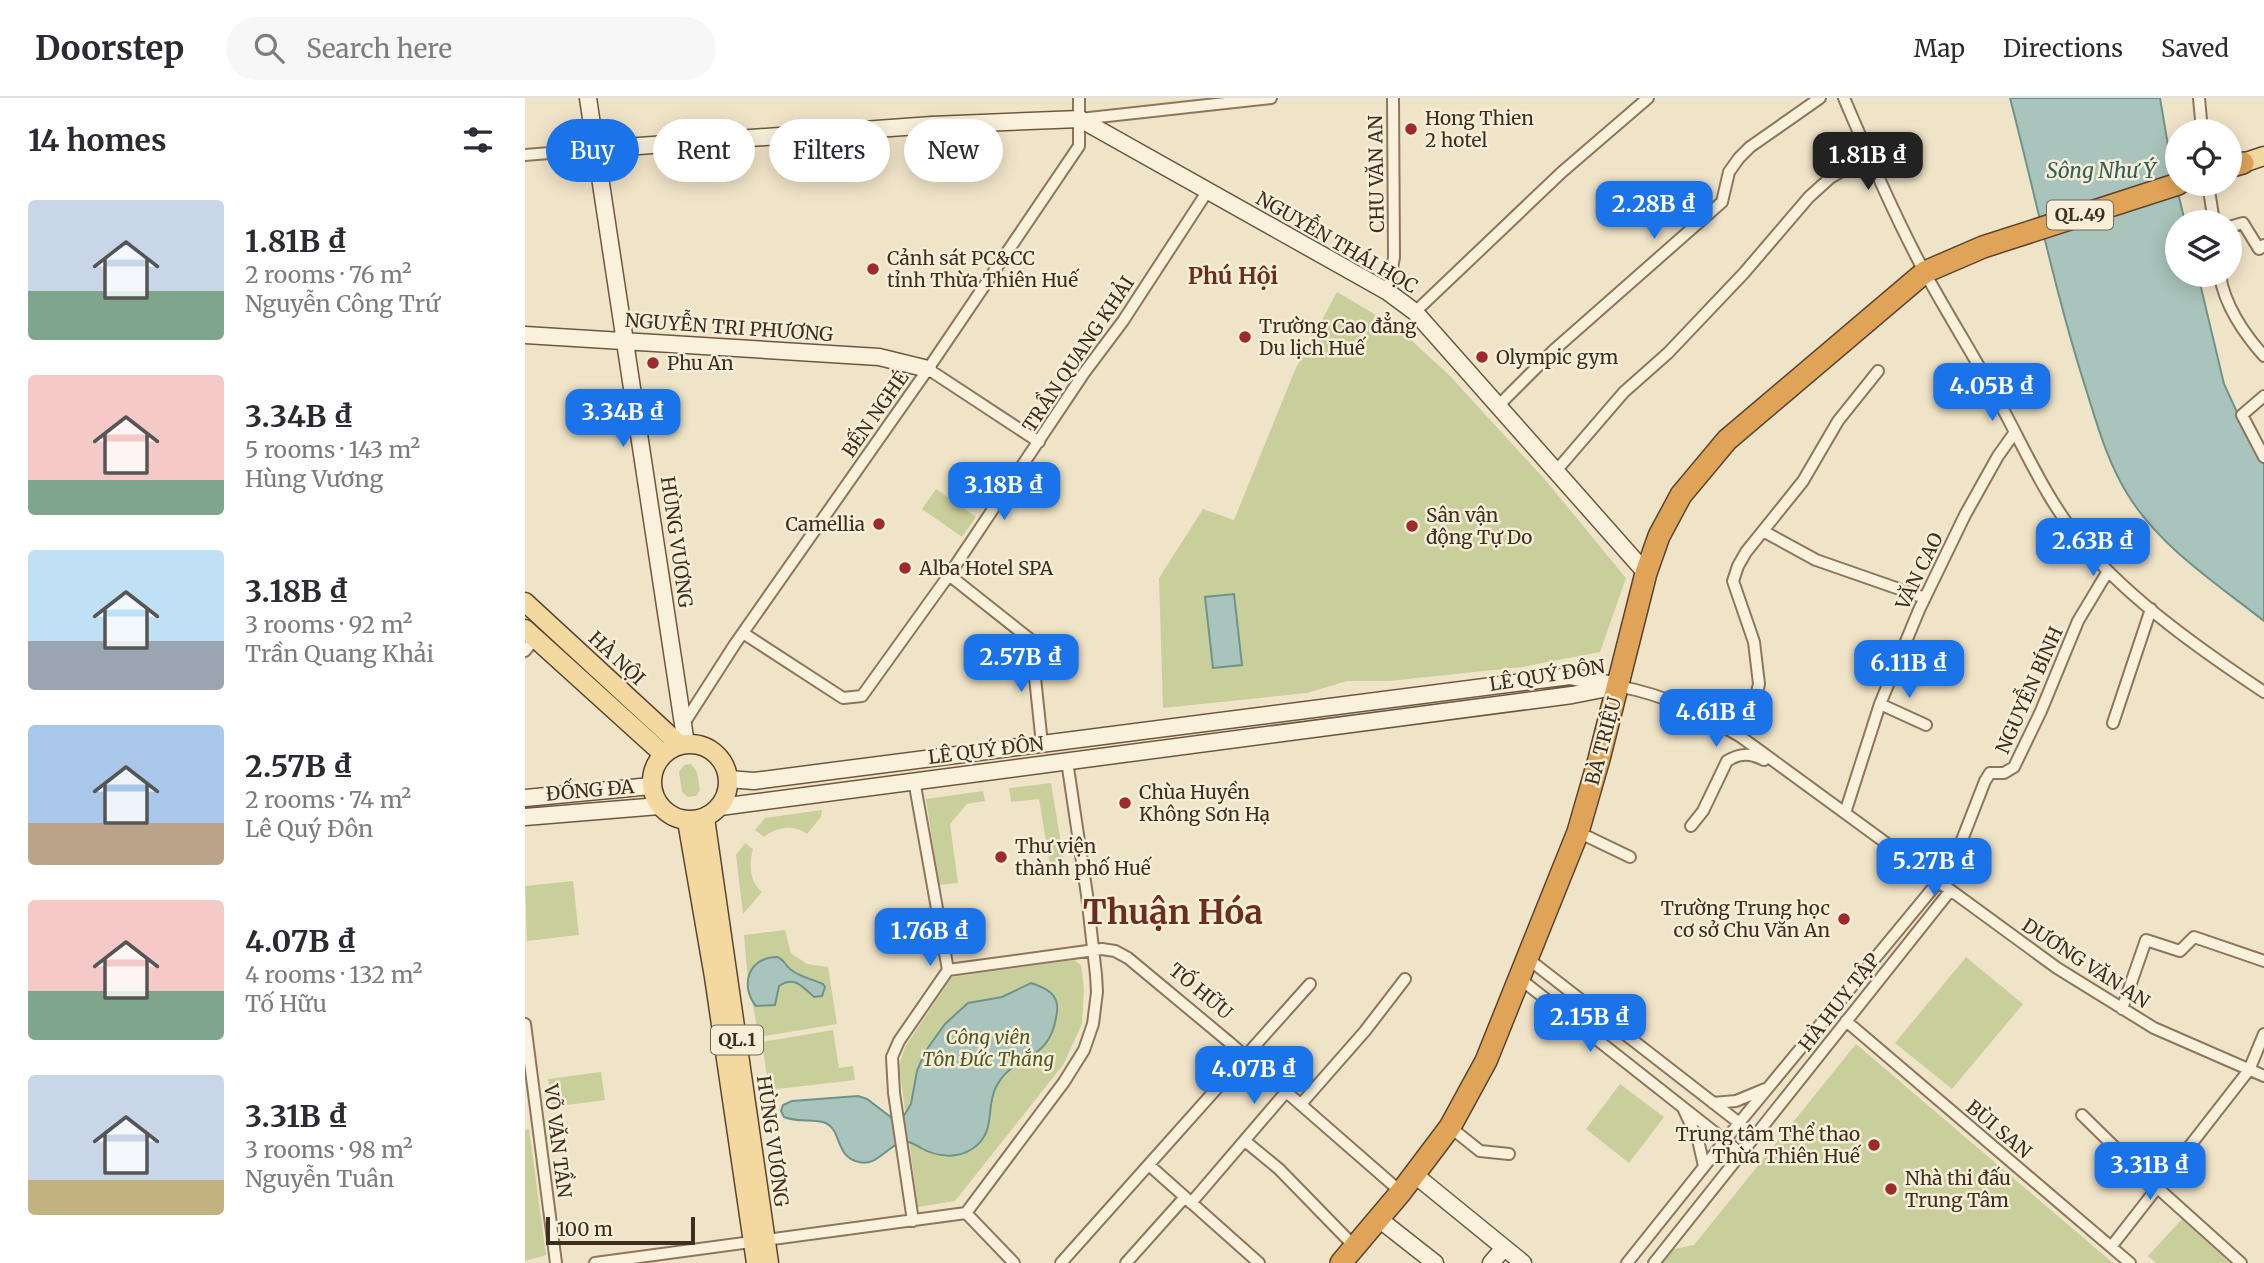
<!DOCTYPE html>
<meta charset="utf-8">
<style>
body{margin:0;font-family:Merriweather,serif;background:#f7f7f7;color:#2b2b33;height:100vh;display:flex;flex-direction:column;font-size:26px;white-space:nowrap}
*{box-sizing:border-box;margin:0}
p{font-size:23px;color:#7c7c81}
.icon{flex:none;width:38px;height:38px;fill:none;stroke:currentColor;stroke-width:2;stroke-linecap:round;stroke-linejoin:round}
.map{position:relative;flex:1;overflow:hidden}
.sheet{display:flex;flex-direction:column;background:#fff;width:525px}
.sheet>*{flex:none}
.top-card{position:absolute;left:21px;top:21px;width:665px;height:63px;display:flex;gap:14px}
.controls{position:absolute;left:1640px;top:21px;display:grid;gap:14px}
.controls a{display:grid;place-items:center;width:77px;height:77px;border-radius:50%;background:#fff;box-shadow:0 4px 18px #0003;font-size:35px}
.scale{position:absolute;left:21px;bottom:18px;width:149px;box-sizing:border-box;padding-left:7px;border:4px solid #3d2e20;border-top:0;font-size:19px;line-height:24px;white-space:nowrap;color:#3d2e20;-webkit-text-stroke:5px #f7eed8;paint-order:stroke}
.price{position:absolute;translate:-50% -60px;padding:0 16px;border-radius:14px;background:#1a73e8;color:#fff;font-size:23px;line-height:46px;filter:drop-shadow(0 2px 4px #0008)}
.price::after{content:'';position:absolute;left:50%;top:42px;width:21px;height:16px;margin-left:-10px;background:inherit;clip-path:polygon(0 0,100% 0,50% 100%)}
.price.active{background:#222;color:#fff}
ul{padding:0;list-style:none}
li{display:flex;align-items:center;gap:21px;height:175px;padding:0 28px}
li span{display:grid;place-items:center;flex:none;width:196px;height:140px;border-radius:7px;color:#555}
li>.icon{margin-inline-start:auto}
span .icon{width:84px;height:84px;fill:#fffc;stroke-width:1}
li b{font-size:30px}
h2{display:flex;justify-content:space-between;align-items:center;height:84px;padding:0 28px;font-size:30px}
.pill{padding:0 24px;border-radius:32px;background:#fff;box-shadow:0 4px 18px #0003;font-size:24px;line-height:63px}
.pill.active{background:#1a73e8;color:#fff}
header{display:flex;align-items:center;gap:42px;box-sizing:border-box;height:98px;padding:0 35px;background:#fff;border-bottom:2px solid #e1e1e2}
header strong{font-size:33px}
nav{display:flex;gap:38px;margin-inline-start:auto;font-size:24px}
.search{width:490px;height:63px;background:#f7f7f7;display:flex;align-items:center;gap:18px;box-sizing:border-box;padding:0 24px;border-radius:38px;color:#7c7c81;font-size:26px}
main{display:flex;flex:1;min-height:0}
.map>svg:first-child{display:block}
.green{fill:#c9cf9b}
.water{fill:#a9c4bc;stroke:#6f938a;stroke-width:2}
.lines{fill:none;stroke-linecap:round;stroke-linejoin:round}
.street-casing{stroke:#8d765c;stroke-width:14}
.secondary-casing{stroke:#6f573f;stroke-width:19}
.primary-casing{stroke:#5b4430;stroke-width:21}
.highway-casing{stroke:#5b4430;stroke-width:24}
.street{stroke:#faf1dc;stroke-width:10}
.secondary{stroke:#faf1dc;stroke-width:16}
.primary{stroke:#f3d9a0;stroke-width:18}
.highway{stroke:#e0a458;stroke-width:21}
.poi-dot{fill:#9e2a2b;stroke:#f7eed8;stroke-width:2.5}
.labels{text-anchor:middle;stroke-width:5;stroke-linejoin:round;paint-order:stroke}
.shield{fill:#f7eed8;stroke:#756857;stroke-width:2}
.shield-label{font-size:18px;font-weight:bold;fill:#3d2e20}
.poi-label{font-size:19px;fill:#3d2e20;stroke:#f7eed8;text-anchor:start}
.street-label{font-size:19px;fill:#3d2e20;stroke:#f7eed8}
.park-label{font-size:19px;font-style:italic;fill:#4d5a26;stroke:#f7eed8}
.water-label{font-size:21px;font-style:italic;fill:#2f5d5a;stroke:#f7eed8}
.quarter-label{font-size:23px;font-weight:bold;fill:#6b2e1e;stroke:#f7eed8}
.town-label{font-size:33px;font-weight:bold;fill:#6b2e1e;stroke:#f7eed8}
</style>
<header>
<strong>Doorstep</strong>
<div class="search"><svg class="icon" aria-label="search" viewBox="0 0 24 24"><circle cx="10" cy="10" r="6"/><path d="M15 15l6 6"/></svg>Search here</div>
<nav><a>Map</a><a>Directions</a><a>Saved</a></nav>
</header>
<main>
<section class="sheet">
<h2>14 homes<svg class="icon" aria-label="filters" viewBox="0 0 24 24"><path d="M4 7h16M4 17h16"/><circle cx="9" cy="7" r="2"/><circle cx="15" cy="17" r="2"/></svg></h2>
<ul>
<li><span style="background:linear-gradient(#c9d6e8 65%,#7fa58c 0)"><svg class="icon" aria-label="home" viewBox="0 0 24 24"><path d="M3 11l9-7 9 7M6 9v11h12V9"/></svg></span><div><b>1.81B ₫</b><p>2 rooms · 76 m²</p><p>Nguyễn Công Trứ</p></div></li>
<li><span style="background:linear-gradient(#f6c9c9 75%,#7fa58c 0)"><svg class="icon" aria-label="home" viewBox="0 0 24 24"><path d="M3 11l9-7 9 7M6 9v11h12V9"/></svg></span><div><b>3.34B ₫</b><p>5 rooms · 143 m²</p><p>Hùng Vương</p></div></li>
<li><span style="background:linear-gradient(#bfe0f5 65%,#9aa5b1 0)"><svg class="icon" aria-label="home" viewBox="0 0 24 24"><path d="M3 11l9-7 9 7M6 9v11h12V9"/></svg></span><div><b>3.18B ₫</b><p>3 rooms · 92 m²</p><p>Trần Quang Khải</p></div></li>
<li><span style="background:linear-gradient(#a9c7e8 70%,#b9a48a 0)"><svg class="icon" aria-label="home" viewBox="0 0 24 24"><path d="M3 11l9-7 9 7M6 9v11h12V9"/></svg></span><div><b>2.57B ₫</b><p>2 rooms · 74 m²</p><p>Lê Quý Đôn</p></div></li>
<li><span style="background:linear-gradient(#f6c9c9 65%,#7fa58c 0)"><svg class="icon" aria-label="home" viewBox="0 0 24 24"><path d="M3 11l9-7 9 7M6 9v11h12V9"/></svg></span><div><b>4.07B ₫</b><p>4 rooms · 132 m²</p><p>Tố Hữu</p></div></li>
<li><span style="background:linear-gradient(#c9d6e8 75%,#c2b280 0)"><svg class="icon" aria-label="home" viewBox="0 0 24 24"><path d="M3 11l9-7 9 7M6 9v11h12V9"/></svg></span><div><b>3.31B ₫</b><p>3 rooms · 98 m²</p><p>Nguyễn Tuân</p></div></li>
</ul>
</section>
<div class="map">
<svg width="1739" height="1165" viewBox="0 0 1739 1165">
<rect width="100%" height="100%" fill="#f0e4c8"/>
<path class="green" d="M812,194l61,36 52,48 97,106 79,96 -26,74 -78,15 -133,14h-42l-40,12 -144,15 -4,-130 44,-69 31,11 61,-150z
M411,391l40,28 -14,20 -40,-28z
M166,666l6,8 3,18 -4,6 -8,1 -6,-5 -3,-20 5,-7z
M526,685l15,90 -14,3 -13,-77 -28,3 -2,-14z
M458,693l2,10 -18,3 -17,20 8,59 -19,2 -13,-86z
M297,712l-1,7 -14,17c-13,-10 -31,-7 -43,3l-9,-7 10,-12z
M220,745l8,6c-4,16 -4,31 9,43l-19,22 -7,-59z
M48,783l6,54 -52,6 -2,-55z
M260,832l6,23 16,11 21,3 9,57 -78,13 -11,-56 -4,-46z
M1441,859l57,47 -71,85 -57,-46z
M549,862l7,5 3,24 -2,35 -19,41 -108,136 -37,6 -19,-141 6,-19 47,-70z
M308,932l6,38 14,-2 2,14 -86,10 -7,-48z
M1331,946l257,219h-451l12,-14 20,-4z
M76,974l4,28 -53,7 -4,-28z
M1095,986l44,33 -35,46 -43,-34z
M4,1031l17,126 -21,6v-131z
M1657,1121l48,44h-74l-8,-7z"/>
<path class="water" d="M1485,0h150l11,65 14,59h-8v53h21l26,109 23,50 17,25v162c-47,-37 -104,-74 -136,-126 -21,-34 -31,-71 -43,-109 -30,-94 -50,-192 -75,-288z
M709,496l8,71 -29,3 -8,-71z
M252,859c7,2 7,7 13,12 9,8 22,10 33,15l2,3 -3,9 -8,1c-11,-10 -20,-22 -35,-11l-4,19 -19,1c-17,-21 -7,-49 21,-49z
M506,885c15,5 28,11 26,28 -6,55 -43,40 -61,76 -11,21 1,46 -24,62 -15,10 -35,8 -51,-1 -4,-2 -9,-6 -14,-6 -19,0 -28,25 -48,20 -24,-5 -17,-31 -33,-39 -12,-5 -28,0 -42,-6l-3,-6 2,-6 9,-4 66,-5 9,3 25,19 11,-1 8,-13 6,-33 8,-19 20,-28 23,-21 34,-6z"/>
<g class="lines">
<defs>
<path id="street" d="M1319,0c25,58 50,117 80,173 24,44 50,85 74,129 27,49 49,102 86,145 47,56 120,107 180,147
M1674,0l3,33
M555,21l191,-21
M0,57l72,-6
M1683,86l6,38
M1704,129l14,-4 16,26 5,-4
M1695,177c4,29 24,59 44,81
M863,194l6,-35 -1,-159
M890,214l147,-140 86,-74
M403,271l111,73
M1739,298l-22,19 22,42
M973,308l56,-56 168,-148 7,-30 10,-14 11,-11 70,-49
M1031,373l68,-79 44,-39 76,-80 65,-76 21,-19 39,-23
M1238,433l53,29 109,38
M424,477l82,65 11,104
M218,535l100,65 19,-2 87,-121 135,-202 39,-52 84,-129
M0,553l10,-13
M1093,588c50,10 79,25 123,51l316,231 97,60 110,48
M1355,606l46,21
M1588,625l38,-114
M158,627l52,-81 193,-275 151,-223v-48
M1216,639l11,-24 7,-29 -5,-42 -21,-61 5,-15 8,-14 57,-71 35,-60 40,-50
M389,682l34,190
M1320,715l35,-109 39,-94 46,-95 33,-59 17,-24
M1166,728l12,-15 24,-50c13,-8 23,-8 37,-1
M1053,734l52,25
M1419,788l41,-105 5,-8h14l10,-6 27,-56 37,-90 30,-50
M1002,860l229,178
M994,880l223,176
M1597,911l24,-69 34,11 14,-14 70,24
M1321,923l284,242
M0,926l31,239
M1188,1005l23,-2 29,-12
M776,1006l64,-73 40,-52
M1159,1012l14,30 6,26
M1557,1017l59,58 100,90
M925,1029l30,24 29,3
M720,1043l34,28 76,78
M624,1067l110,98
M666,1105l95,-111
M441,1115l98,-131 20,-32 9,-26 4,-32 -1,-17 -9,-80 -20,-134
M441,1115l48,50
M388,1123l-19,-128 -2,-36 7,-16 49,-71 154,-21 13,2 13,7 101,84 172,150
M1586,1149l138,-177 15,-36
M70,1165l371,-50
M536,1165l249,-279
M601,1165l59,-66
M1102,1165l112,-140 199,-241
M1129,1165l296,-372"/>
<path id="secondary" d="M63,0l98,646
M72,51l335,-24 148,-6 308,173 27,20 231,261
M0,237l354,22 49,12
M0,700l126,-12
M195,709l852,-112 46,-9 -48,-10 -816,105 -26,-2
M0,719l134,-11
M890,1077l108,88
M854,1121l56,44
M966,1165l13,-15"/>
<path id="primary" d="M1718,65l21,-7
M0,504l155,143
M0,531l138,125
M127 684a38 38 0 1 1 76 0a38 38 0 1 1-76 0Z
M180,720l64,445
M162,723l27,156 42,286"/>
<path id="highway" d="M1704,69l14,-4
M816,1165l60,-71 49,-65 36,-66 92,-229 21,-73 47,-186 13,-37 22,-41 46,-55 198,-168 58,-25 195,-63"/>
</defs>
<use href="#street" class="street-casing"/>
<use href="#secondary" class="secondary-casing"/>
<use href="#primary" class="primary-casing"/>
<use href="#highway" class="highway-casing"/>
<use href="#street" class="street"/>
<use href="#secondary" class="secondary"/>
<use href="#primary" class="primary"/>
<use href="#highway" class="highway"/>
</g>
<g class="poi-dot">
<circle cx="886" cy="31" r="7"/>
<circle cx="348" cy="171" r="7"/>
<circle cx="720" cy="239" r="7"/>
<circle cx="957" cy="259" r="7"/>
<circle cx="128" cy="265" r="7"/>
<circle cx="354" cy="426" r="7"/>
<circle cx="887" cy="428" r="7"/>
<circle cx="380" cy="470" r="7"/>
<circle cx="600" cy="705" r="7"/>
<circle cx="476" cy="759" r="7"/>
<circle cx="1319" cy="821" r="7"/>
<circle cx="1349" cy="1047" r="7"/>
<circle cx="1366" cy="1091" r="7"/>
</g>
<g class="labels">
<g class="shield">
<rect x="1522" y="102.5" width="66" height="29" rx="5"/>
<rect x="186" y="927.5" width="52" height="29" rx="5"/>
</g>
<g class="shield-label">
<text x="1555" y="123">QL.49</text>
<text x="212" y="948">QL.1</text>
</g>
<g class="poi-label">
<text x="900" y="27">Hong Thien<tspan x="900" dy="22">2 hotel</tspan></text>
<text x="362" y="167">Cảnh sát PC&amp;CC<tspan x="362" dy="22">tỉnh Thừa Thiên Huế</tspan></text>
<text x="734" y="235">Trường Cao đẳng<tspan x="734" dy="22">Du lịch Huế</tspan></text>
<text x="971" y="266">Olympic gym</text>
<text x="142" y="272">Phu An</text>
<text x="901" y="424">Sân vận<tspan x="901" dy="22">động Tự Do</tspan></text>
<text x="340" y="433" text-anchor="end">Camellia</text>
<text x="394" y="477">Alba Hotel SPA</text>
<text x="614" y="701">Chùa Huyền<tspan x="614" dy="22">Không Sơn Hạ</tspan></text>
<text x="490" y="755">Thư viện<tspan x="490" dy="22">thành phố Huế</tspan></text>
<text x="1305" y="817" text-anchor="end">Trường Trung học<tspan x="1305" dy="22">cơ sở Chu Văn An</tspan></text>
<text x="1335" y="1043" text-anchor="end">Trung tâm Thể thao<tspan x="1335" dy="22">Thừa Thiên Huế</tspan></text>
<text x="1380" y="1087">Nhà thi đấu<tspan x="1380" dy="22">Trung Tâm</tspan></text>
</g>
<g class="street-label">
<text transform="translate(851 76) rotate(-91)" y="7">CHU VĂN AN</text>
<text transform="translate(812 144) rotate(30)" y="7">NGUYỄN THÁI HỌC</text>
<text transform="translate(204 229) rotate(4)" y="7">NGUYỄN TRI PHƯƠNG</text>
<text transform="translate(553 256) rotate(-56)" y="7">TRẦN QUANG KHẢI</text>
<text transform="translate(350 316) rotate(-55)" y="7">BẾN NGHÉ</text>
<text transform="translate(152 444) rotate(82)" y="7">HÙNG VƯƠNG</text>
<text transform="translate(1394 473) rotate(-64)" y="7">VĂN CAO</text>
<text transform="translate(92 560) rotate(43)" y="7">HÀ NỘI</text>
<text transform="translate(1022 577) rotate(-9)" y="7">LÊ QUÝ ĐÔN</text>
<text transform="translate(1504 592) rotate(-66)" y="7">NGUYỄN BÍNH</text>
<text transform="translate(1078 643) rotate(-75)" y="7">BÀ TRIỆU</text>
<text transform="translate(461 652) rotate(-7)" y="7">LÊ QUÝ ĐÔN</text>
<text transform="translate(65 692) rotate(-5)" y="7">ĐỐNG ĐA</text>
<text transform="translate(1561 865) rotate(33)" y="7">DƯƠNG VĂN AN</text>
<text transform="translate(676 893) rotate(40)" y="7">TỐ HỮU</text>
<text transform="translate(1314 904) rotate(-52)" y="7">HÀ HUY TẬP</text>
<text transform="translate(1474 1031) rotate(40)" y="7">BÙI SAN</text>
<text transform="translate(33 1043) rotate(83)" y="7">VÕ VĂN TẦN</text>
<text transform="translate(248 1043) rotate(82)" y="7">HÙNG VƯƠNG</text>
</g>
<g class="park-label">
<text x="463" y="946">Công viên<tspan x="463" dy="22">Tôn Đức Thắng</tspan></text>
</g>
<g class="water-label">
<text x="1576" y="80">Sông Như Ý</text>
</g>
<g class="quarter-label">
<text x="708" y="186">Phú Hội</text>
</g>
<g class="town-label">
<text x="648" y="826">Thuận Hóa</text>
</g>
</g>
</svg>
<div class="controls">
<a><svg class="icon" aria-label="locate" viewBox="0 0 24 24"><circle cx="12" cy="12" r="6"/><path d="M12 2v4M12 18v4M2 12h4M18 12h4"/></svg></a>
<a><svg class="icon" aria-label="layers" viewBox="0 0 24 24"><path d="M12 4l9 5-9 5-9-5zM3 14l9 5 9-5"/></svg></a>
</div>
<div class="scale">100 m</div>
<b class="price active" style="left:1343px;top:94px">1.81B ₫</b>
<b class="price" style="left:1129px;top:143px">2.28B ₫</b>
<b class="price" style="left:1467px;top:325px">4.05B ₫</b>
<b class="price" style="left:98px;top:351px">3.34B ₫</b>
<b class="price" style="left:479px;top:424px">3.18B ₫</b>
<b class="price" style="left:1568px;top:480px">2.63B ₫</b>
<b class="price" style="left:496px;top:596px">2.57B ₫</b>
<b class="price" style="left:1384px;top:602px">6.11B ₫</b>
<b class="price" style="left:1191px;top:651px">4.61B ₫</b>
<b class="price" style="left:1409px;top:800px">5.27B ₫</b>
<b class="price" style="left:405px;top:870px">1.76B ₫</b>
<b class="price" style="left:1065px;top:956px">2.15B ₫</b>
<b class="price" style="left:729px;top:1008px">4.07B ₫</b>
<b class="price" style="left:1625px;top:1104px">3.31B ₫</b>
<div class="top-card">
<a class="pill active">Buy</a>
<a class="pill">Rent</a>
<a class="pill">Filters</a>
<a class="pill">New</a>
</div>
</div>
</main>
